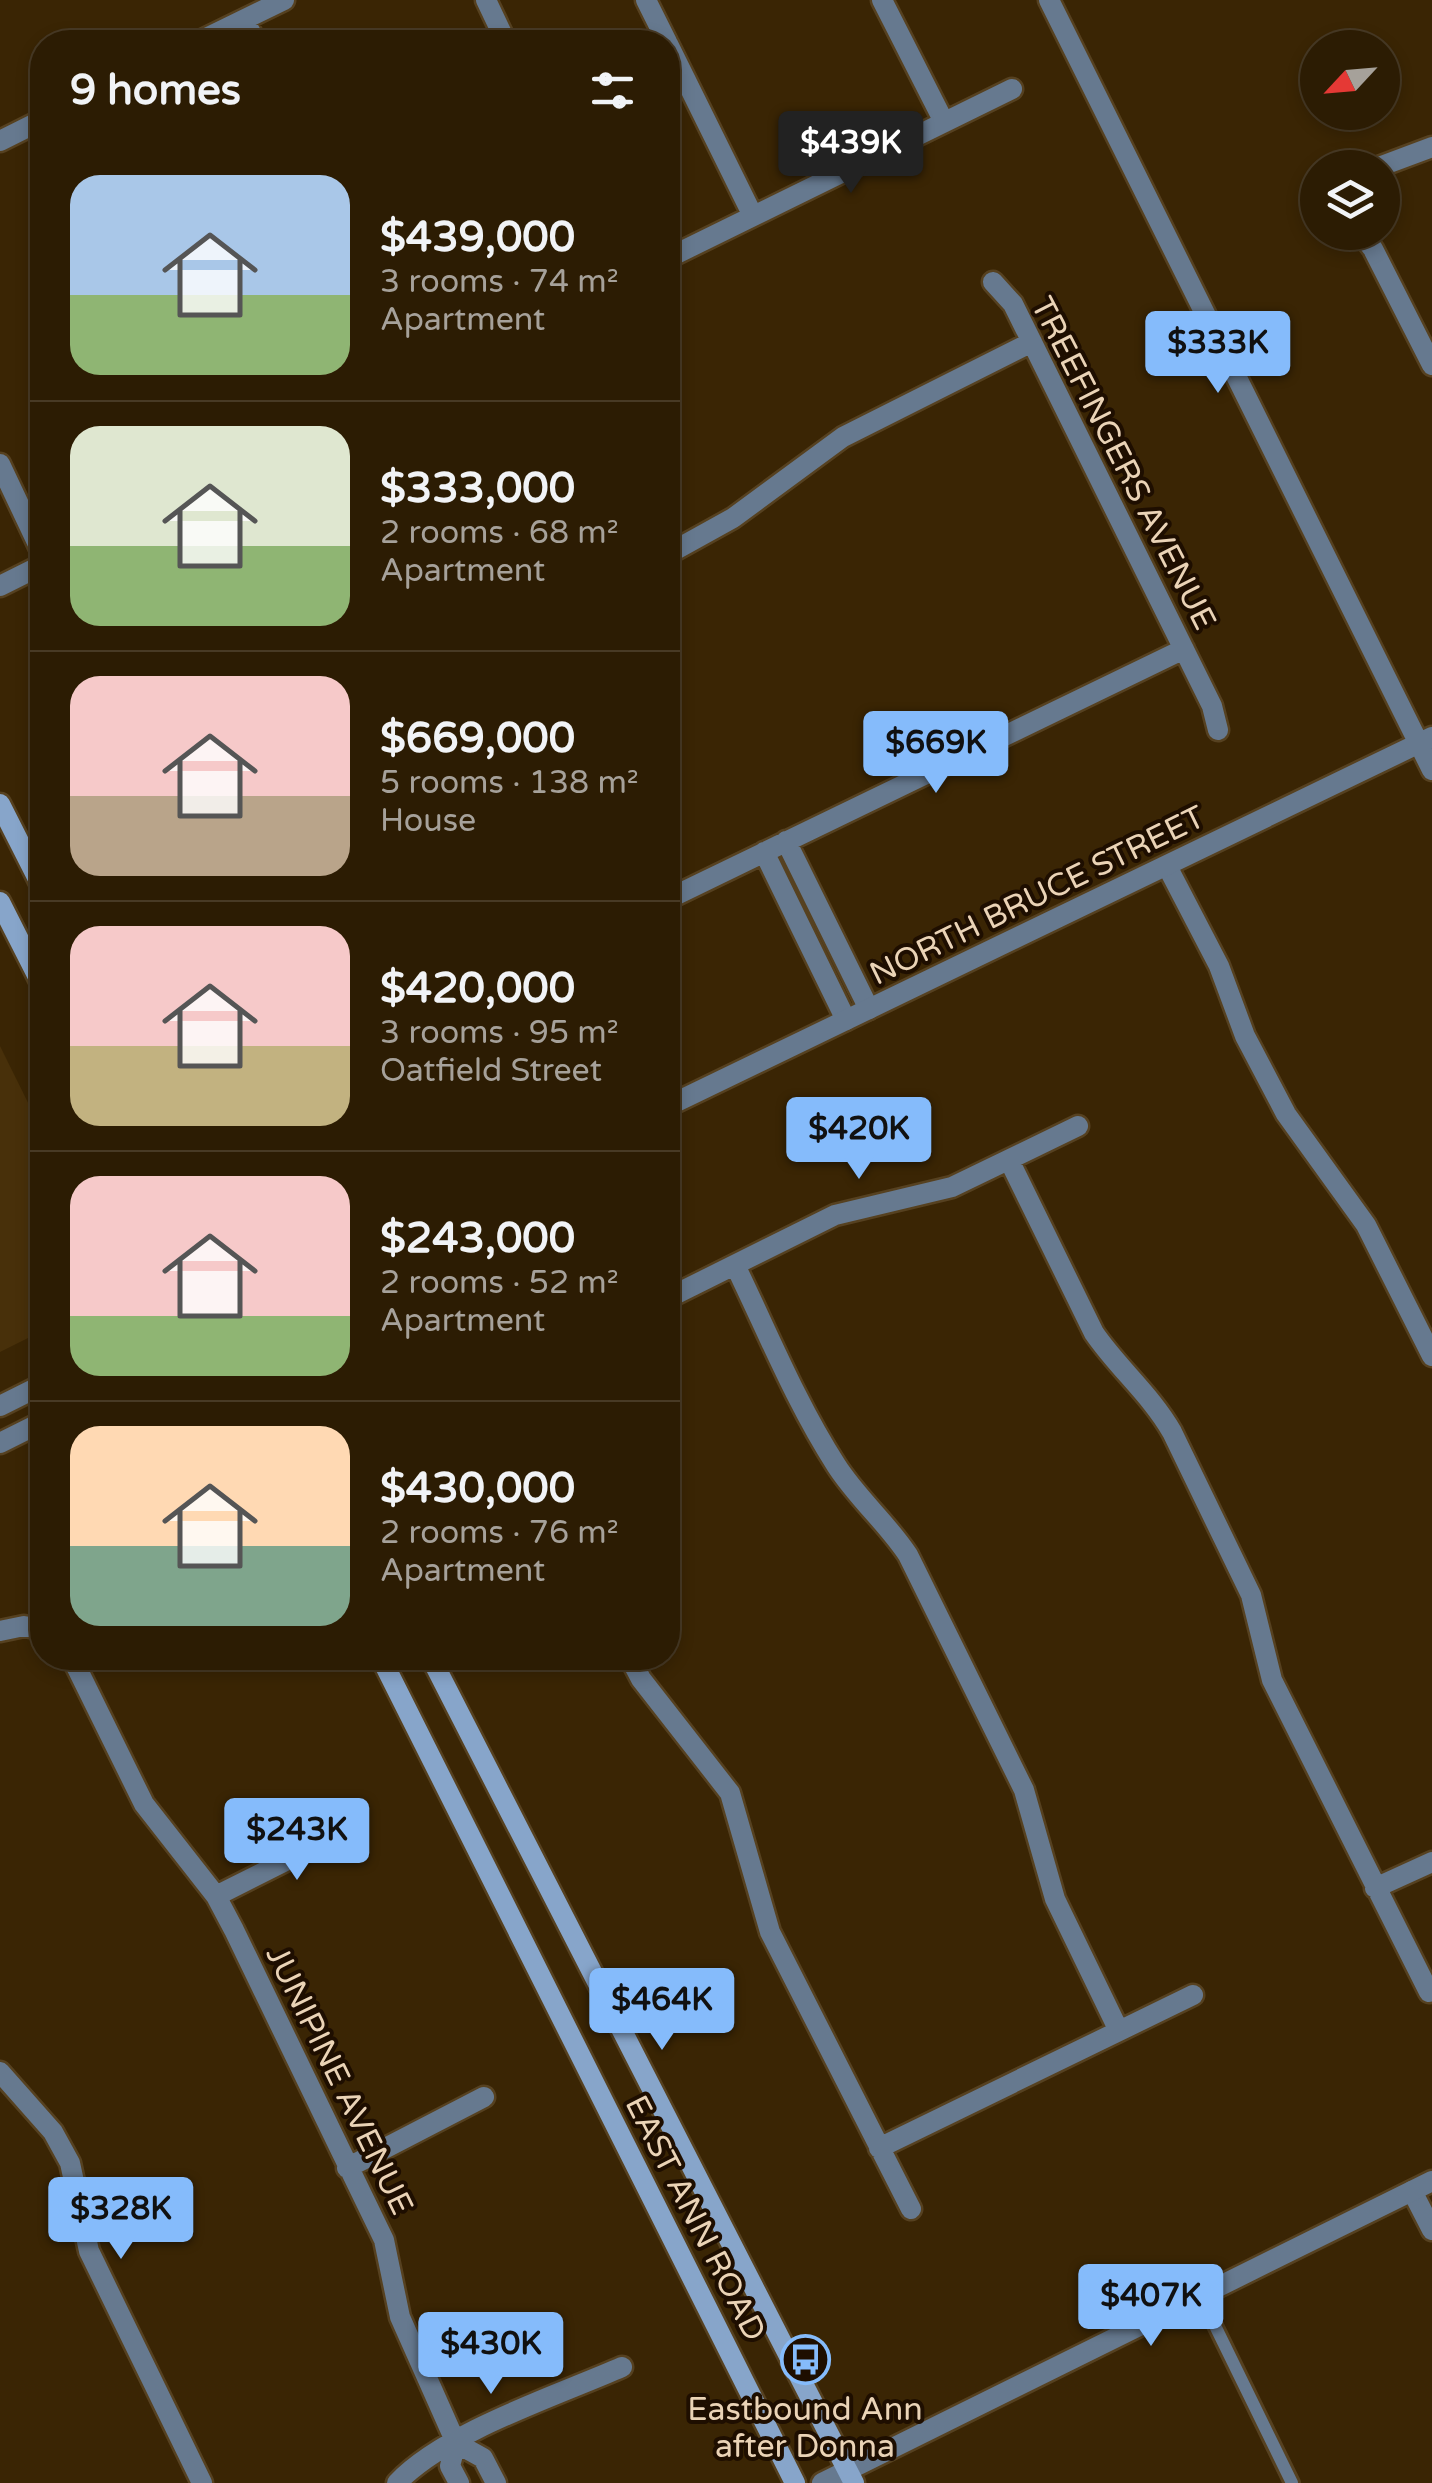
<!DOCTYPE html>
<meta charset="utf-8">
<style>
body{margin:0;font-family:"Varela Round",sans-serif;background:#34250d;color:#f1f3f6;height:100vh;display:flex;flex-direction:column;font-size:38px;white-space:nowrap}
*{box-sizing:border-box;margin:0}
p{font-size:32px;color:#a6a19a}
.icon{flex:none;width:55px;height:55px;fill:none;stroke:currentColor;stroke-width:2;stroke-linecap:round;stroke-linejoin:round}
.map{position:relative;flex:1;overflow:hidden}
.sheet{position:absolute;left:30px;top:30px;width:650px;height:1640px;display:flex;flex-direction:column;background:#2c1c03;border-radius:40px;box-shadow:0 5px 15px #0003,0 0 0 2px #483a25}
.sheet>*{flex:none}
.needle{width:65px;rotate:244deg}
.controls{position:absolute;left:1300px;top:30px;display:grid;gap:20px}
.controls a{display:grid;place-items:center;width:100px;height:100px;border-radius:50%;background:#2c1c03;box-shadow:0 5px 15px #0003,0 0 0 2px #483a25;font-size:50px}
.price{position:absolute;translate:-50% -85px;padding:0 22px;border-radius:10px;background:#85bbfb;color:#111;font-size:32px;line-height:65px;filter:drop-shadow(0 2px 5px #0008)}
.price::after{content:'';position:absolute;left:50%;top:60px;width:30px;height:22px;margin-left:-15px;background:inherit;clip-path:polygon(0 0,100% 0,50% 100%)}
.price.current{background:#222;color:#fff}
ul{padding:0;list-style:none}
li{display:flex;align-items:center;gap:30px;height:250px;padding:0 40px}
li+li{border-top:2px solid #483a25}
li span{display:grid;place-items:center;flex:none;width:280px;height:200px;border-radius:30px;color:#555}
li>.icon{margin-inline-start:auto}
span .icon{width:120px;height:120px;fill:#fffc;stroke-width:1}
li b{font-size:42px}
h2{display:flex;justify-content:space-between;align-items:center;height:120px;padding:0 40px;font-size:42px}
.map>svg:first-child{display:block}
.built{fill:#48300a}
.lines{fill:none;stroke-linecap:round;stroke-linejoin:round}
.service-casing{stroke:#564120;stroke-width:18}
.minor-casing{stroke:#564120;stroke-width:25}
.tertiary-casing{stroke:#564120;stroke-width:25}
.secondary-casing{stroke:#564120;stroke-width:25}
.service{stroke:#66798f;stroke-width:12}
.minor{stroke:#66798f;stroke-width:20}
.tertiary{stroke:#66798f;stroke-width:20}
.secondary{stroke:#87a5ca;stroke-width:20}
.labels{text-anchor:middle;stroke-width:8;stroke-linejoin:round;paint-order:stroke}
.street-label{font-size:32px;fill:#ead3b6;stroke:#1e0e00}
.poi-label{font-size:32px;fill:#ead3b6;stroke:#1e0e00}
</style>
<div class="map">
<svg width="1432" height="2483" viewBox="0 0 1432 2483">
<rect width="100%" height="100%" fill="#3a2504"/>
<path class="built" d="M0,1046l42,85v200l-42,21z"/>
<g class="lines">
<defs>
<path id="service" d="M1201,2297l91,186"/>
<path id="minor" d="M486,0l20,42
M646,0l21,42
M882,0l62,122
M244,20l12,22
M198,42l86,-42
M668,44l85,172
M0,141l42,-21
M1376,168l56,-21
M1360,232l13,17 59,116
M668,258l344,-169
M993,282l20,22 199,402 6,24
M0,464l42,89
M668,554l65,-36 110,-81 189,-95
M0,586l42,-21
M786,841l83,168
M764,852l82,168
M1167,866l52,100 26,70 41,78 80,111 66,131
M668,899l516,-250
M1009,1160l85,173c24,35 57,62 78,99l79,163 21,85 157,312
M735,1265c32,66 61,138 101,200 21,33 51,58 72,90l116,235 31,109 64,132
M668,1298l167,-83 117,-28 126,-61
M0,1631l24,-5 18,3
M72,1658l72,146 72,92 18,34 150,310 16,77 56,126 -6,23 9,17
M630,1658l11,21 89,114 40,139 141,277
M1375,1888l57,-26
M216,1896l139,-70
M0,2072l53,60 17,31 19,88 113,232
M879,2148l314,-153
M347,2168l137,-71
M1412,2191l20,39
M456,2443l27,15 13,25
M397,2483c48,-51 159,-87 225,-116"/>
<path id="tertiary" d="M1049,0l383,770
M668,1106l764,-369
M0,1406l42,-21
M0,1443l42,-21
M822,2483l610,-302"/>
<path id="secondary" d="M0,804l42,83
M0,902l42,83
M381,1658l414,825
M431,1658l423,825"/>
</defs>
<use href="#service" class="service-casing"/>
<use href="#minor" class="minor-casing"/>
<use href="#tertiary" class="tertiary-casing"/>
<use href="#secondary" class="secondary-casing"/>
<use href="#service" class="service"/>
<use href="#minor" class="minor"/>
<use href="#tertiary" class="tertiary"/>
<use href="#secondary" class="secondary"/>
</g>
<defs>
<symbol id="bus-ring" viewBox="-11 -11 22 22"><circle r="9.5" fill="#1e0e00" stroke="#85bbfb" stroke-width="1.5"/><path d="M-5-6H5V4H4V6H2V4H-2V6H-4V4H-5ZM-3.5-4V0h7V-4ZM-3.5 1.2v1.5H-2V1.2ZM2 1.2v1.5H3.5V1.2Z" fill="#85bbfb"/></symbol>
</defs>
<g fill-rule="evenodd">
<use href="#bus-ring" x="778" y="2332" width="55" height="55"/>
</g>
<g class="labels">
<g class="street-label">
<text transform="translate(1124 463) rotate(63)" y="11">TREEFINGERS AVENUE</text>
<text transform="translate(1037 895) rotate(-26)" y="11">NORTH BRUCE STREET</text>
<text transform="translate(340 2080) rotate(64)" y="11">JUNIPINE AVENUE</text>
<text transform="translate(696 2218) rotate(63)" y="11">EAST ANN ROAD</text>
</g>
<g class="poi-label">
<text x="805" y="2420">Eastbound Ann<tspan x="805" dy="37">after Donna</tspan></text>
</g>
</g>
</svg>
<div class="controls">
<a><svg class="needle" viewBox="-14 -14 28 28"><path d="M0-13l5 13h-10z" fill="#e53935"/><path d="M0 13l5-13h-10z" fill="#a6a19a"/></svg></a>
<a><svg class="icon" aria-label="layers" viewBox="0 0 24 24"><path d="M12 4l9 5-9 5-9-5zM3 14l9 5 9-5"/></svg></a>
</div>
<b class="price current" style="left:851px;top:196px">$439K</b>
<b class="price" style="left:1218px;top:396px">$333K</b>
<b class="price" style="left:936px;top:796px">$669K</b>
<b class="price" style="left:859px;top:1182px">$420K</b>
<b class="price" style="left:297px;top:1883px">$243K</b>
<b class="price" style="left:662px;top:2053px">$464K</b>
<b class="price" style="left:121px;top:2262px">$328K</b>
<b class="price" style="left:1151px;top:2349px">$407K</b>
<b class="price" style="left:491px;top:2397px">$430K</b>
<section class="sheet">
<h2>9 homes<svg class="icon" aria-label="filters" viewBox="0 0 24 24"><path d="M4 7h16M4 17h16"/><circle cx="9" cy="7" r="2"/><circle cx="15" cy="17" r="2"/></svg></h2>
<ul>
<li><span style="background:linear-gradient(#a9c7e8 60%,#8fb573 0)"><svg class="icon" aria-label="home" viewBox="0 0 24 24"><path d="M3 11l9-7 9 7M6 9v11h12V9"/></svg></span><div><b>$439,000</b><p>3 rooms · 74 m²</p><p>Apartment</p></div></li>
<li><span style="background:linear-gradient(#dfe7d0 60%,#8fb573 0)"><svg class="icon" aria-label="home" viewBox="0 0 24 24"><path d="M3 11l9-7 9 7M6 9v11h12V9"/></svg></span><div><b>$333,000</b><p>2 rooms · 68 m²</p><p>Apartment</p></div></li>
<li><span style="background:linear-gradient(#f6c9c9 60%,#b9a48a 0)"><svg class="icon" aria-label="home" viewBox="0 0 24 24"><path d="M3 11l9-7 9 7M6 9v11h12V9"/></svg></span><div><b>$669,000</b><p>5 rooms · 138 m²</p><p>House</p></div></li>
<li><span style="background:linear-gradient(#f6c9c9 60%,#c2b280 0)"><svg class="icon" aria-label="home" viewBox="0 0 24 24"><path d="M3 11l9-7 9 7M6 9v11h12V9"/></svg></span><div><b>$420,000</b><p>3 rooms · 95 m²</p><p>Oatfield Street</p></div></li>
<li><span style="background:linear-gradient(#f6c9c9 70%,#8fb573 0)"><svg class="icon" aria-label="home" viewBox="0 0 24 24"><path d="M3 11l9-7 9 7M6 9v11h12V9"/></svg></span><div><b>$243,000</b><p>2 rooms · 52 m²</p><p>Apartment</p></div></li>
<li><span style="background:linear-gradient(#ffd9b3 60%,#7fa58c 0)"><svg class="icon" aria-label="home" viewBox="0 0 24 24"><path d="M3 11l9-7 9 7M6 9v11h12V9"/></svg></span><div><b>$430,000</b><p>2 rooms · 76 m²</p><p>Apartment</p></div></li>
</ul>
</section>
</div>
